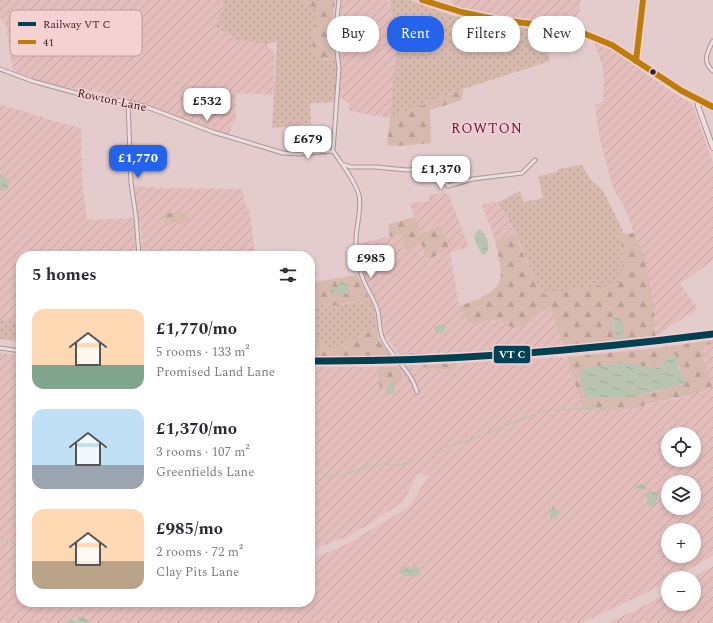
<!DOCTYPE html>
<meta charset="utf-8">
<style>
body{margin:0;font-family:Spectral,serif;background:#f7f7f7;color:#2b2b33;height:100vh;display:flex;flex-direction:column;font-size:15px;white-space:nowrap}
*{box-sizing:border-box;margin:0}
p{font-size:13px;color:#7c7c81}
.icon{flex:none;width:22px;height:22px;fill:none;stroke:currentColor;stroke-width:2;stroke-linecap:round;stroke-linejoin:round}
.map{position:relative;flex:1;overflow:hidden}
.details{position:absolute;left:16px;top:251px;width:299px;height:356px;display:flex;flex-direction:column;background:#fff;border-radius:16px;box-shadow:0 2px 6px #0003}
.details>*{flex:none}
.hud{position:absolute;left:327px;top:16px;width:326px;height:36px;display:flex;gap:8px}
.buttons{position:absolute;left:661px;top:427px;display:grid;gap:8px}
.buttons a{display:grid;place-items:center;width:40px;height:40px;border-radius:50%;background:#fff;box-shadow:0 2px 6px #0003;font-size:20px}
.price{position:absolute;translate:-50% -34px;padding:0 9px;border-radius:8px;background:#fff;color:#222;font-size:13px;line-height:26px;filter:drop-shadow(0 1px 2px #0008)}
.price::after{content:'';position:absolute;left:50%;top:24px;width:12px;height:9px;margin-left:-6px;background:inherit;clip-path:polygon(0 0,100% 0,50% 100%)}
.price.active{background:#2563eb;color:#fff}
ul{padding:0;list-style:none}
li{display:flex;align-items:center;gap:12px;height:100px;padding:0 16px}
li span{display:grid;place-items:center;flex:none;width:112px;height:80px;border-radius:12px;color:#555}
li>.icon{margin-inline-start:auto}
span .icon{width:48px;height:48px;fill:#fffc;stroke-width:1}
li b{font-size:17px}
h2{display:flex;justify-content:space-between;align-items:center;height:48px;padding:0 16px;font-size:17px}
.pill{padding:0 14px;border-radius:16px;background:#fff;box-shadow:0 2px 6px #0003;font-size:14px;line-height:36px}
.pill.active{background:#2563eb;color:#fff}
.map>svg:first-child{display:block}
.farmland{fill:url(#farmland-furrows);fill-rule:evenodd}
.grass{fill:url(#grass-dots)}
.forest{fill:url(#forest-firs);fill-rule:evenodd}
.pitch{fill:#d7b9ae}
.water{fill:url(#water-ripples)}
.lines{fill:none;stroke-linecap:round;stroke-linejoin:round}
.stream{stroke:#b8c4b0;stroke-width:1}
.street-casing{stroke:#a99597;stroke-width:5}
.secondary-casing{stroke:#998588;stroke-width:6}
.highway-casing{stroke:#8f7c7f;stroke-width:8}
.street{stroke:#ecddde;stroke-width:3}
.secondary{stroke:#ecddde;stroke-width:4.5}
.highway{stroke:#d7bcc0;stroke-width:6}
.bus-1-casing{stroke:#f6d1d2;stroke-width:9}
.bus-1{stroke:#bd7d0b;stroke-width:6}
.rail-1-casing{stroke:#f6d1d2;stroke-width:10}
.rail-1{stroke:#004153;stroke-width:7}
.bus-dot{fill:#371d24;stroke:#f6d1d2;stroke-width:1.5}
.labels{text-anchor:middle;stroke-width:3;stroke-linejoin:round;paint-order:stroke}
.street-label{font-size:12px;fill:#371d24;stroke:#f6d1d2}
.quarter-label{font-size:14px;letter-spacing:1px;fill:#651c44;stroke:#f6d1d2}
.key{fill:#f6d1d2;stroke:#bd9b9e;stroke-width:1}
.key-label{font-size:11px;fill:#371d24}
.line-badge{stroke:#f6d1d2;stroke-width:1.5}
.badge-label{font-size:11px;text-anchor:middle;font-weight:bold;fill:#fff}
</style>
<div class="map">
<svg width="713" height="623" viewBox="0 0 713 623">
<defs>
<pattern id="farmland-furrows" width="10" height="10" patternUnits="userSpaceOnUse"><rect width="10" height="10" fill="#e4bebc"/><path d="M-1 1l2-2M0 10L10 0M9 11l2-2" fill="none" stroke="#c4a3a1"/></pattern>
<pattern id="grass-dots" width="8" height="8" patternUnits="userSpaceOnUse"><rect width="8" height="8" fill="#d7b9ae"/><path d="M2 2h.1M6 6h.1" fill="none" stroke="#b99f96" stroke-width="1.8" stroke-linecap="round"/></pattern>
<pattern id="forest-firs" width="22" height="20" patternUnits="userSpaceOnUse"><rect width="22" height="20" fill="#d7b9ae"/><path d="M5 1l3.5 6h-7zM16 11l3.5 6h-7z" fill="#b99f96"/></pattern>
<pattern id="water-ripples" width="26" height="14" patternUnits="userSpaceOnUse"><rect width="26" height="14" fill="#b8c4b0"/><path d="M2 4q2-2 4 0t4 0M15 11q2-2 4 0t4 0" fill="none" stroke="#9fa897"/></pattern>
</defs>
<rect width="100%" height="100%" fill="#e4cccd"/>
<path class="farmland" d="M3,0h219l2,7 -10,19 21,12v2l33,4 7,12 -2,39 -37,-2v25l-8,17 -91,-34 -39,-9 -23,-3 -31,-7 -31,-11 -7,-45 -6,-9v-16z
M342,0h43l5,2 6,44 -6,72 -41,-7 1,-7 -12,-8 3,-30 -3,-30z
M452,0h128v10l-11,15 -96,-13 -21,-6z
M594,42l17,7 61,43 20,12 21,59v97l-33,24 18,25 -31,19 -11,10 -2,-26 -12,-63 -9,-16 -2,-9 -8,-19 -9,-14 -14,-51 -5,-35 8,-4 1,-22 -2,-15z
M0,104l54,17 27,7 1,52 5,40 47,-2 2,38h-115v66l-21,-2z
M133,186l30,2 79,1 3,14 5,9 5,44h-113l-1,-24z
M446,193l3,2 20,52 -19,5 9,54 10,17 28,-3 5,1 8,6h8l10,-4 16,-15 7,-1 14,42 -140,8 4,-4h-31l-13,-18 -6,-30 -16,-30 -4,-16 -1,-16 44,-9 4,15 14,-4 5,12 13,-2 7,-6 -5,-24 -6,1 -2,2 -12,6 -2,-10 -9,-21 21,-2 -1,-6z
M494,201l8,9 13,24 -20,6 -13,-35z
M713,344v212l-39,22h-6v3l-12,7 -74,35h-582v-270l21,2v247h289v-42l39,-17 21,-13 39,-23 19,-31 -10,-2 -15,28 -37,24 -20,11 -36,14v-184h67l3,20 12,-4 2,1 6,-5 5,-1 -8,-12 26,-1 2,5 29,-1 4,-6 109,-6 16,52h-5l22,-1 6,3 30,-3 15,-5 30,-5 30,-11 -8,-30 4,-5 -5,1 -1,-7zM668,434h26v26h-26zM668,482h26v26h-26zM668,530h26v26h-26z
M713,566v57h-105l32,-15 28,-16v12h26l-1,-26z"/>
<path class="grass" d="M222,0h80l15,9 -5,40 13,11 10,-1 2,7 -3,36 -24,1 1,21 -39,4 5,-87 -9,3 -33,-4v-2l-21,-12 10,-19z
M390,0h19l44,16 89,15 8,30 -90,29 -70,28 6,-72z
M582,165l9,15 11,9 20,40 1,5h-2l2,39 -5,10 -11,3h-11l-55,9c-14,-31 -23,-65 -44,-92l23,-12 3,11 20,-4 -5,-22 20,-4v-3z
M370,300l4,8 3,20 -43,21 -24,-9v-36l22,2z
M0,320l21,2v20l-21,-3z"/>
<path class="forest" d="M302,0h33l-4,37 4,22c-11,1 -16,-1 -23,-10l5,-40z
M463,89l-1,11 -32,10 1,33 -33,3 -11,-1 3,-27z
M188,211l1,10 -24,4 -1,-11z
M415,217l3,7 2,10 20,-9 9,23c-10,3 -12,12 -24,9l-4,-13 -15,6 -4,-16 -12,3 -2,-13z
M633,233l9,16 5,19 7,44 2,26 -91,11 -14,-42c-13,2 -18,15 -28,19 -16,6 -15,-5 -26,-6 -10,-1 -21,6 -31,1l1,-1 -8,-14c10,-3 36,-13 40,-23 5,-10 -2,-32 -4,-43l20,-6 26,61 55,-9h11l11,-3 5,-10 -2,-39zM613,319l10,4 1,7 -1,8 -5,3 -3,-6z
M357,275l13,25 -38,6 -22,-2v-22l12,-1z
M377,328l2,12 12,17 -81,1v-18l24,9z
M713,340v4l-12,2 1,7 5,-1 1,4 -5,1 9,30 -22,8 -39,8 -15,5 -30,3 -7,-3 -16,2 -16,-53 89,-9zM673,354c4,10 10,19 12,29l-29,9 -35,6 -34,-1 -2,-29 38,-5 35,5z
M398,353h31l-4,4 -22,1z
M458,363l-4,6 -29,1 -2,-5z
M397,366l8,12 -5,1 -6,6 -7,-2 -1,5h-6l-3,-21z"/>
<path class="pitch" d="M314,260l3,17 -7,1v-17z"/>
<path class="water" d="M0,174l7,5 2,7 -2,4h-7z
M478,230h3c6,6 10,17 5,24l-3,1c-5,-6 -7,-12 -9,-18z
M337,281h4l7,4 1,9 -11,1 -1,-5 -5,4 -2,-2 1,-4 8,-1z
M617,316c7,5 10,17 4,25l-5,-2 -3,-20z
M444,324l2,3 -4,7 -6,-2 -2,-5 4,-2z
M673,354l3,1 2,13 5,7 2,8 -12,4 -46,11 -41,-1c-2,-8 -9,-20 -3,-28l8,-2 32,-4 35,5z
M388,382l4,1 2,2 1,6 -6,4 -3,-2z
M646,483v7l-11,-1 -1,-3 2,-1z
M647,491h4l7,3c-2,7 -1,11 -9,13l-3,-12z
M549,508h5l6,4 -4,7h-4l-2,-2z
M404,567h14l3,7c-7,3 -18,4 -22,-3l2,-2z
M81,616l6,3 1,3 -1,1h-21l2,-3 3,-2 7,5v-5z"/>
<g class="lines">
<path class="stream" d="M0,1l2,-1
M435,456l1,-5 8,-5 26,-6 62,-25 16,-5 52,-2 6,3
M323,477l22,-3 21,-7 16,-3 12,2 14,-3 6,-3
M310,480h5
M0,543l5,-3 10,4
M18,545l3,1"/>
<defs>
<path id="street" d="M713,41c-6,11 -11,21 0,30
M0,69l32,12 44,12 52,9 16,4 69,26 70,21 15,1 35,-3
M128,102l3,81 5,34 3,39
M333,151c8,12 22,29 26,44 3,15 -3,31 -3,45 -1,11 2,23 5,33 3,14 14,25 17,39 2,9 1,19 5,27 9,19 29,32 34,53
M333,151l6,-83 -4,-32 4,-36
M342,164l9,3h24l32,3 21,-1 17,13 3,4 25,-7 49,-6 13,-13
M0,348l21,3"/>
<path id="secondary" d="M636,61l7,-61
M698,100v6l15,42"/>
<path id="highway" d="M422,0l39,12 38,8 59,7 20,4 34,14 70,46 31,16"/>
</defs>
<use href="#street" class="street-casing"/>
<use href="#secondary" class="secondary-casing"/>
<use href="#highway" class="highway-casing"/>
<use href="#street" class="street"/>
<use href="#secondary" class="secondary"/>
<use href="#highway" class="highway"/>
<defs>
<path id="bus-1" d="M422,0l39,12 38,8 59,7 20,4 34,14 70,46 31,16
M636,61l7,-61"/>
</defs>
<use href="#bus-1" class="bus-1-casing"/>
<use href="#bus-1" class="bus-1"/>
<defs>
<path id="rail-1" d="M310,361c135,1 269,-10 403,-27"/>
</defs>
<use href="#rail-1" class="rail-1-casing"/>
<use href="#rail-1" class="rail-1"/>
</g>
<circle class="bus-dot" cx="653" cy="72" r="3.5"/>
<g class="labels">
<g class="street-label">
<text transform="translate(112 100) rotate(12)" y="4">Rowton Lane</text>
</g>
<g class="quarter-label">
<text x="487" y="133">ROWTON</text>
</g>
</g>
<rect x="10" y="10" width="132" height="46" rx="6" class="key"/>
<rect x="18" y="22" width="18" height="4" fill="#004153"/>
<rect x="18" y="40" width="18" height="4" fill="#bd7d0b"/>
<g class="key-label">
<text x="43" y="28">Railway VT C</text>
<text x="43" y="46">41</text>
</g>
<rect class="line-badge" x="493" y="345" width="38" height="19" rx="4" fill="#004153"/>
<g class="badge-label">
<text x="512" y="358">VT C</text>
</g>
</svg>
<div class="buttons">
<a><svg class="icon" aria-label="locate" viewBox="0 0 24 24"><circle cx="12" cy="12" r="6"/><path d="M12 2v4M12 18v4M2 12h4M18 12h4"/></svg></a>
<a><svg class="icon" aria-label="layers" viewBox="0 0 24 24"><path d="M12 4l9 5-9 5-9-5zM3 14l9 5 9-5"/></svg></a>
<a>+</a>
<a>−</a>
</div>
<b class="price" style="left:207px;top:122px">£532</b>
<b class="price" style="left:308px;top:160px">£679</b>
<b class="price active" style="left:138px;top:179px">£1,770</b>
<b class="price" style="left:441px;top:190px">£1,370</b>
<b class="price" style="left:371px;top:279px">£985</b>
<div class="hud">
<a class="pill">Buy</a>
<a class="pill active">Rent</a>
<a class="pill">Filters</a>
<a class="pill">New</a>
</div>
<section class="details">
<h2>5 homes<svg class="icon" aria-label="filters" viewBox="0 0 24 24"><path d="M4 7h16M4 17h16"/><circle cx="9" cy="7" r="2"/><circle cx="15" cy="17" r="2"/></svg></h2>
<ul>
<li><span style="background:linear-gradient(#ffd9b3 70%,#7fa58c 0)"><svg class="icon" aria-label="home" viewBox="0 0 24 24"><path d="M3 11l9-7 9 7M6 9v11h12V9"/></svg></span><div><b>£1,770/mo</b><p>5 rooms · 133 m²</p><p>Promised Land Lane</p></div></li>
<li><span style="background:linear-gradient(#bfe0f5 70%,#9aa5b1 0)"><svg class="icon" aria-label="home" viewBox="0 0 24 24"><path d="M3 11l9-7 9 7M6 9v11h12V9"/></svg></span><div><b>£1,370/mo</b><p>3 rooms · 107 m²</p><p>Greenfields Lane</p></div></li>
<li><span style="background:linear-gradient(#ffd9b3 65%,#b9a48a 0)"><svg class="icon" aria-label="home" viewBox="0 0 24 24"><path d="M3 11l9-7 9 7M6 9v11h12V9"/></svg></span><div><b>£985/mo</b><p>2 rooms · 72 m²</p><p>Clay Pits Lane</p></div></li>
</ul>
</section>
</div>
